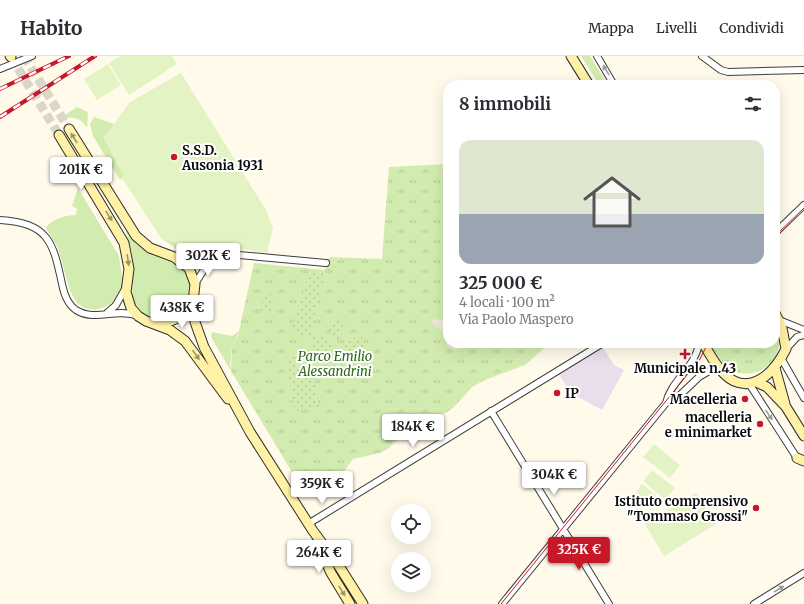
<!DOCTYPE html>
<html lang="it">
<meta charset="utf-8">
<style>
body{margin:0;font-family:Merriweather,serif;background:#f7f7f7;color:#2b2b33;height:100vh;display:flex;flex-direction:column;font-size:15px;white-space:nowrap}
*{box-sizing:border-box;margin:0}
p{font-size:13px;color:#7c7c81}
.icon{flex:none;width:22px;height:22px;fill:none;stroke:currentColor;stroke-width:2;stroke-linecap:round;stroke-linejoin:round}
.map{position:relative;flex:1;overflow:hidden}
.drawer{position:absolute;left:443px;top:24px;width:337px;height:268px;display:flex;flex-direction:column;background:#fff;border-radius:16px;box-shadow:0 4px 16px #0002}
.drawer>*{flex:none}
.tools{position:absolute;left:391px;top:448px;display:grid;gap:8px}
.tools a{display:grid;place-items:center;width:40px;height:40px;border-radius:50%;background:#fff;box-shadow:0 4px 16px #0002;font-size:20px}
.price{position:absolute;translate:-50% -34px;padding:0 9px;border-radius:4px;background:#fff;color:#222;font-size:13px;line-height:26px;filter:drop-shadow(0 1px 2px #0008)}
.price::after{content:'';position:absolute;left:50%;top:24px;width:12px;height:9px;margin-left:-6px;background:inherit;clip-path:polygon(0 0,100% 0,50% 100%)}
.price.selected{background:#c61828;color:#fff}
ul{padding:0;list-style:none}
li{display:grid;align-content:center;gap:8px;height:212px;padding:0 16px}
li+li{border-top:1px solid #e1e1e2}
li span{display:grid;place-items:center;height:124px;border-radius:12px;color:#555}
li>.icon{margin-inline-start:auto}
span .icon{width:72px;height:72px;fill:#fffc;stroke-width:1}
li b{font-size:17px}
h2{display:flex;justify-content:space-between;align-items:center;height:48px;padding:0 16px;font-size:17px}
header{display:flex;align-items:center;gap:24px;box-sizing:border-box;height:56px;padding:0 20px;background:#fff;border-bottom:1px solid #e1e1e2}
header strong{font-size:19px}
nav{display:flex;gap:22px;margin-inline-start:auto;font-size:14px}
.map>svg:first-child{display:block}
.industrial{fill:#e9deeb}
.grass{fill:#d2ecb0}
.park{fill:url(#park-tufts)}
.garden{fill:url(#garden-dots)}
.pitch{fill:#e4f3c3}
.plaza{fill:#efe8d9}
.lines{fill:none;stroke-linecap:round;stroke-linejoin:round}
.secondary-tunnel{stroke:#dad6c9;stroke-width:9;stroke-dasharray:9 4.5;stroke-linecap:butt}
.street-casing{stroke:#3e3e3e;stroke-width:8}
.secondary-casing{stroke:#2d2d2d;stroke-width:11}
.street{stroke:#fff;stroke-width:6}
.secondary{stroke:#fff1a5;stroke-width:9}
.tram{stroke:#c61828;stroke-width:1}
.rail-casing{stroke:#c61828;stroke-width:4}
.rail{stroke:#fff;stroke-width:2.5;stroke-dasharray:8;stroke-linecap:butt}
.oneway{fill:#9d9d9d}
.oneway2{fill:#9d9567}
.poi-dot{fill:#c61828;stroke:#fff;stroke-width:1.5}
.labels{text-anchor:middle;stroke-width:4;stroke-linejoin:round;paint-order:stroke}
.poi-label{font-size:13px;font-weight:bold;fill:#0b0b0b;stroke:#fff;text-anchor:end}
.park-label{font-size:13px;font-style:italic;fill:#2b6817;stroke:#fff}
</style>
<header>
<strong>Habito</strong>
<nav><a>Mappa</a><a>Livelli</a><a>Condividi</a></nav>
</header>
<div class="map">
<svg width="804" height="548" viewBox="0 0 804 548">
<defs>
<pattern id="park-tufts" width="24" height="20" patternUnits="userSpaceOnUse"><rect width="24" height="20" fill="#d2ecb0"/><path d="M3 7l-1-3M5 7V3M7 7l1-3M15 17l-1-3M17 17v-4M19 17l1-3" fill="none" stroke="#b3c996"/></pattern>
<pattern id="garden-dots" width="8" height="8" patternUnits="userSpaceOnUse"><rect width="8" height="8" fill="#d2ecb0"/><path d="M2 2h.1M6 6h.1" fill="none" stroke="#b3c996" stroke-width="1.8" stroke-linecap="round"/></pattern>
</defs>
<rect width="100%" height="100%" fill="#fffaea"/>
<path class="industrial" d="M602,290l12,19 10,5 -22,40 -31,-17 -13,-20z"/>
<path class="grass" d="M581,0h9l18,29h-9z
M77,51l11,5 -1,16c-7,-11 -16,-12 -28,-9z
M94,61l20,7 -10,14 20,38 -4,4 -27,-44 -3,-12z
M78,132l41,68 3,22 -1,9 -5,13 -11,7 -10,3 -11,-2 -7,-5 -7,-12 -12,-43 -12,-20c5,-9 20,-13 30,-13l1,-6 -5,-3z
M126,176c7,7 14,15 23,20 12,8 28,9 37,21 21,31 -27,63 -49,34 -9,-14 -2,-31 -4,-45 -1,-11 -4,-20 -7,-30z
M161,182l23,8 53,2 -13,2 -24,10h-7z
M239,275l-7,16 -2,18 4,11 -23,-39 1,-5 20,4z"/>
<path class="park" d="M448,108v179h102l-25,22 -40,15 -13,7 -19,21 -16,10 -8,3 -23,2 -9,17 -8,8 -9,5 -27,6 -14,19 -15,2 -8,12h-8l-13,-15 -64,-106 1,-24 6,-12 16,-72 71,7 2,-11 4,-2 51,2 7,-92z
M775,272c15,24 -13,53 -38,44 -13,-4 -21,-18 -28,-29h66z"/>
<path class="garden" d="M310,215l15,1 -14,64 -21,-3z
M263,237l11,1 -3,20 -10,-2z
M340,264l5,1 -5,18 -5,1 -10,-16z
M315,278l17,9v7l6,4 7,-3v-8l16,-9c20,52 -68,46 -46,0z
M310,298l9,53 -24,4 -9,-53z"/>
<path class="pitch" d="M120,0h52l5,8 -48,31 -20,-32z
M108,8l13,21 -24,15 -13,-21z
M181,17l85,137 7,18 -6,25 -40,-6 -43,-1 -23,-8 -39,-60 2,-2 -20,-38 26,-36z
M654,388l26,21 -10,13 -27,-21z
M652,414l23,18 -10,12 -22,-19z
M642,428l16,13 -6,8 -16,-13z
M696,437l20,31 -52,32 -19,-32z"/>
<path class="plaza" d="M434,263l14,1v23h16l-2,4 -6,3 -8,-3 -2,-5 1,-6 -16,-14z"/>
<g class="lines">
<path class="secondary-tunnel" d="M24,0l45,73
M11,1l48,78"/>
<defs>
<path id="street" d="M597,0l17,29
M702,0l19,14 7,2 76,-2
M0,13l32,-13
M0,164c48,3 53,21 62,64 2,10 5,20 14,26 19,12 39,-2 59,5
M775,177l29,-28
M185,207l14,2 22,-8 18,-2 87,8
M195,228l13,-21
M107,257l9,-8 9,-16
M779,264l25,10
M786,293l11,-12 7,-2
M781,302l23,40
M748,326l49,76
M666,347c5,-23 30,-36 33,-60
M491,355l118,193
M308,468l295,-181
M502,548l164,-201 13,-7 20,-19 19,-11
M754,548l50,-31"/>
<path id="secondary" d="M10,0l1,1
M571,0l18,29
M69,73l67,107 14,12 24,9 15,11 6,16 -2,18 2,20 9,25 46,85 63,99 26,35 24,38
M59,79l65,108 5,26 -3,23 5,16 7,8 8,5 24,9 15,11 43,58
M157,267c18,0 25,-7 36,-21
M703,287c8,13 17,31 31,38 24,11 43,-14 52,-32l-4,-21 -7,-15
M775,312l10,36
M756,326l11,5 19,20 18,29
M797,402l7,3
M317,486l14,31 19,31"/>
</defs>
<use href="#street" class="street-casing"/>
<use href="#secondary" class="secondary-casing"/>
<use href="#street" class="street"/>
<use href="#secondary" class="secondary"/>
<path class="tram" d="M775,180l29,-28
M501,548l199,-245 8,-16"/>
<defs>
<path id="rail" d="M0,33l69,-33
M0,61l95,-61"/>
</defs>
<use href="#rail" class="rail-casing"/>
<use href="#rail" class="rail"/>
</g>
<defs><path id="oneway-solid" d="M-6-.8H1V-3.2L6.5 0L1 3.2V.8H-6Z"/></defs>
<g class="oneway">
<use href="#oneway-solid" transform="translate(606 14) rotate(-122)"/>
<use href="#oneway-solid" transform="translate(769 359) rotate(56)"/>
<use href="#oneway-solid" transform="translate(779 533) rotate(-31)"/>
</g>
<g class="oneway2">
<use href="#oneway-solid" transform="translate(74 82) rotate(-122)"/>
<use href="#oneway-solid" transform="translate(109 160) rotate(58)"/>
<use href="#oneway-solid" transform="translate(128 204) rotate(82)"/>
<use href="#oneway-solid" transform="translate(196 299) rotate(55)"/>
<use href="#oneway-solid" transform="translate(342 535) rotate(58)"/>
</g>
<g class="poi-dot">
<circle cx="174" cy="101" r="4"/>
<path d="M683 292h4v4h4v4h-4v4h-4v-4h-4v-4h4z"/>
<circle cx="557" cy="337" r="4"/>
<circle cx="745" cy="343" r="4"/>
<circle cx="760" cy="368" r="4"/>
<circle cx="756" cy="452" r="4"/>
</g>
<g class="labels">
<g class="poi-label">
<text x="182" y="99" text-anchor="start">S.S.D.<tspan x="182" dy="15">Ausonia 1931</tspan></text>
<text x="685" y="317" text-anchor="middle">Municipale n.43</text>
<text x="565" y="342" text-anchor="start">IP</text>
<text x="737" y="348">Macelleria</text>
<text x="752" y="366">macelleria<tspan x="752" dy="15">e minimarket</tspan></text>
<text x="748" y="450">Istituto comprensivo<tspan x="748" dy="15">"Tommaso Grossi"</tspan></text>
</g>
<g class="park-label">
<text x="335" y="305">Parco Emilio<tspan x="335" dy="15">Alessandrini</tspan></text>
</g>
</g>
</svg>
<div class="tools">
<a><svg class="icon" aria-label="locate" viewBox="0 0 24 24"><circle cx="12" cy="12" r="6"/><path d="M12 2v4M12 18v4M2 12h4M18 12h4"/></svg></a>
<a><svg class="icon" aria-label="layers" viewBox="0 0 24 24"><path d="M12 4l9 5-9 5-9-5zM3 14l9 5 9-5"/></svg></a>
</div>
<b class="price" style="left:81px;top:135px">201K €</b>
<b class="price" style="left:208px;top:221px">302K €</b>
<b class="price" style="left:182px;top:273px">438K €</b>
<b class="price" style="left:413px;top:392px">184K €</b>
<b class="price" style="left:554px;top:440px">304K €</b>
<b class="price" style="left:322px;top:449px">359K €</b>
<b class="price selected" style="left:579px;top:515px">325K €</b>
<b class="price" style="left:319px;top:518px">264K €</b>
<section class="drawer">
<h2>8 immobili<svg class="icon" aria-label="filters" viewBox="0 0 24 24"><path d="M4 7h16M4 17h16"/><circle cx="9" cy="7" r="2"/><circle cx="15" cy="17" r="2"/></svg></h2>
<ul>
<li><span style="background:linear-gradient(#dfe7d0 60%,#9aa5b1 0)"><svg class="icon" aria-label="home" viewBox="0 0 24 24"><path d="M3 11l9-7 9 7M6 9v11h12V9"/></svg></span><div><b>325 000 €</b><p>4 locali · 100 m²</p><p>Via Paolo Maspero</p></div></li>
</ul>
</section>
</div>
